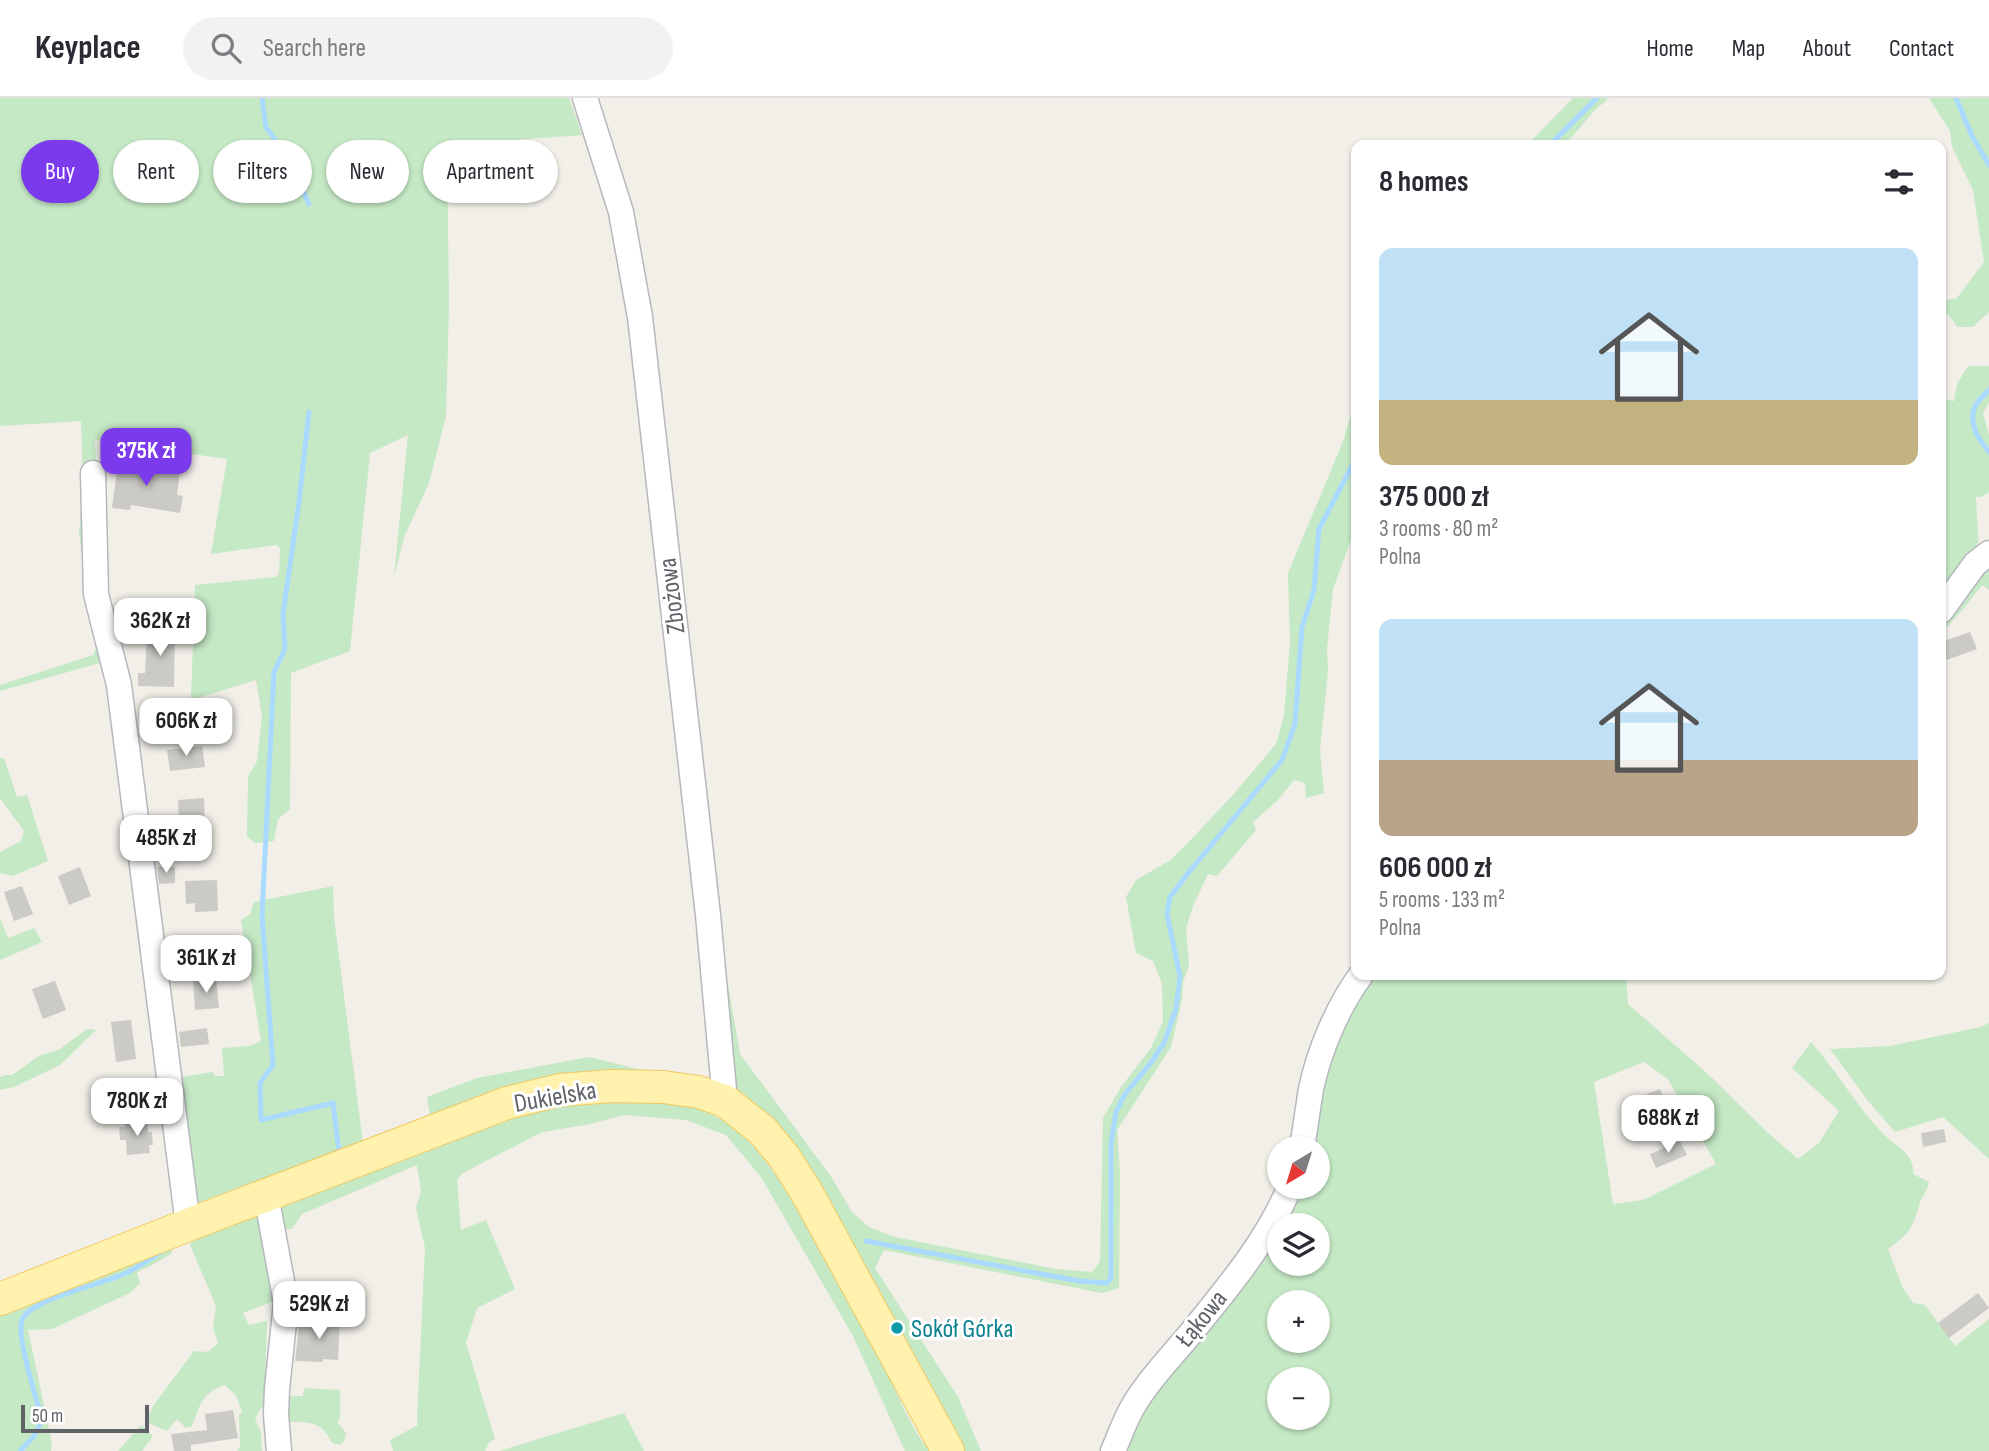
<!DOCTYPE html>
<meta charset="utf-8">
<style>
body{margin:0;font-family:"Sofia Sans Condensed",sans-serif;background:#f2f2f3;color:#2b2b33;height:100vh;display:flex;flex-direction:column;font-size:26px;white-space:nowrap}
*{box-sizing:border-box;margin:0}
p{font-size:23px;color:#7c7c81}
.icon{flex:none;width:38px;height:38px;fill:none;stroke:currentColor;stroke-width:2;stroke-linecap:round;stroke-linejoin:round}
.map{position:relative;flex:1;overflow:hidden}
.sheet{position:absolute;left:1351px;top:42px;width:595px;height:840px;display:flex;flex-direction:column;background:#fff;border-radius:14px;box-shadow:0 2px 5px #0004}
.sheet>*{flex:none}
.banner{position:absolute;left:21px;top:42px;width:665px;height:63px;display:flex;gap:14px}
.needle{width:46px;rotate:218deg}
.controls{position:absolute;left:1267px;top:1038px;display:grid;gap:14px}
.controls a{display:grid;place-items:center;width:63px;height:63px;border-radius:50%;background:#fff;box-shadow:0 2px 5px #0004;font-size:35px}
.scale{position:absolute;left:21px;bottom:18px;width:128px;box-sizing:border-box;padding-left:7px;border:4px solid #5f6368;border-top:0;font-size:19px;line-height:24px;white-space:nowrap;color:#5f6368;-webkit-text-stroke:5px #fff;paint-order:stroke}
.price{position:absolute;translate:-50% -60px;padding:0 16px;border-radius:14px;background:#fff;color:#222;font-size:23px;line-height:46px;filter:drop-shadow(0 2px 4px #0008)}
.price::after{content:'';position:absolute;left:50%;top:42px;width:21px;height:16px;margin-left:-10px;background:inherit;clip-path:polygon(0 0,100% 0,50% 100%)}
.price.selected{background:#7c3aed;color:#fff}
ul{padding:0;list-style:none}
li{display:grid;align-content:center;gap:14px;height:371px;padding:0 28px}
li span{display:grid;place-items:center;height:217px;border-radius:14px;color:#555}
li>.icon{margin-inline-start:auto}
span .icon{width:126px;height:126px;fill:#fffc;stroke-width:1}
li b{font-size:30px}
h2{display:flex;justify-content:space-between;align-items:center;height:84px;padding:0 28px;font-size:30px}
.chip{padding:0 24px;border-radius:32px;background:#fff;box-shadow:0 2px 5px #0004;font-size:24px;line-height:63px}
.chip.selected{background:#7c3aed;color:#fff}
header{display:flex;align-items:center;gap:42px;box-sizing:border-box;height:98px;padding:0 35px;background:#fff;border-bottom:2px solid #e1e1e2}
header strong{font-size:33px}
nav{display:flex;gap:38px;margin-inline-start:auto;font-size:24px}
.search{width:490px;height:63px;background:#f2f2f3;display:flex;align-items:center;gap:18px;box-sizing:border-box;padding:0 24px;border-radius:38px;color:#7c7c81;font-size:26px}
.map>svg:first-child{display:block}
.green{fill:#c5e8c5;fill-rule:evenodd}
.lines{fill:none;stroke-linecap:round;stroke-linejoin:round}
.stream{stroke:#aadaff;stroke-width:5}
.building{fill:#cccac5}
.minor-casing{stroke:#b5b8bc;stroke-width:27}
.major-casing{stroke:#f2c960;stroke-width:34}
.minor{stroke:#fff;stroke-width:24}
.major{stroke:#fff2af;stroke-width:32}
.culture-dot{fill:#0f9aa8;stroke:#fff;stroke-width:2.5}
.labels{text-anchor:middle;stroke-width:6;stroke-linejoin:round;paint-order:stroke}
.street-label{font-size:26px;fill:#5f6368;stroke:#fff}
.culture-label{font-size:26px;fill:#0d838f;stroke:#fff;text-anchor:start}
</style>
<header>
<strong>Keyplace</strong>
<div class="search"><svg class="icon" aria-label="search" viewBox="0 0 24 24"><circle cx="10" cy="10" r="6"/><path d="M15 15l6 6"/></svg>Search here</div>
<nav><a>Home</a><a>Map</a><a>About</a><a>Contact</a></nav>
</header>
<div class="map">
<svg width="1989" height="1353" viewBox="0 0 1989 1353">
<rect width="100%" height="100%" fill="#f1efe8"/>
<path class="green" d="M0,0h569l13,37 -135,10 2,158 -3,113 -17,67 -25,54 -10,40 14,-142 -38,18 -20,198 -59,22 -1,136 -12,10 -4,22 -18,2 -9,-6 1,-60 9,-16 5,-45 -6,-36 -65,20 4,-115 80,-8 4,-3 1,-25 -3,-4 -66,9 16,-95 -132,-19 12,221 -107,30v-6l93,-30 3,-7 -17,-114 4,-46 -2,-67 -81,5z
M1573,0h36l-15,13 -29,34h-38z
M1929,0h60v214l-16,15h-16l-9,-13 -7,3v-16l16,-3 27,-36 -11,-72 -21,-43 -2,-16z
M1968,268h21v36l-6,11 6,22v57l-8,5h-5l3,56 10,3v34l-7,-5 -17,22 -24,27v-235l13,2 3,-17z
M1356,300v132l-5,10 -18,49 -6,60 1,21 -8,81 4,42 -18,5 -1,-15 -11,-3 -17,21 -24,21 3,8 -39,46 -9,-2 -15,32 -7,22 3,37 -6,17 -1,18 -11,47 -54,83 3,41 -1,117 -17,5 -218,-43 -9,18 83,129 23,54h-23l-209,-346 -12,-16 -8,-23 -9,-80 8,-2 12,70 90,121 22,37 17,15 26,10 161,32 36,3 8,-11 3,-143 18,-31 30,-39 12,-27 -1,-37 -9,-23 -17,-8 -10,-56 10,-17 33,-19 14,-13 50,-53 43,-51 8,-28 6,-74 -2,-69 54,-129z
M0,660h4l13,39 10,-2 21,66 -35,15 -13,-3v-21l21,-11 3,-10 -24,-33z
M333,788l1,32 29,225 -171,62 -18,-127 39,-6 2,4h9l-2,-28 28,-2 11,-5 -20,-121 9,-6 4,-12z
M0,820l8,20 26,-10 8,14 -42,18z
M1376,877h250l2,29 81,71 58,57 31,27 21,-16 20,-32 -47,-43 19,-26c28,31 48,70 79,98 12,10 25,17 23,34l16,8c-1,9 -7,13 -9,21 -9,27 -8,28 -32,46l15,39 10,15 12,2 30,41 34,-27v132h-863l16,-38 102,-134 35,-52v37h39v-39h-37l16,-24 4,-14 17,-1v-38h-7l20,-88 25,-57zM1644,964l24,17 48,85 -73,36 -30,4 -19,-122zM1279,1204h39v38h-39zM1279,1281h39v39h-39z
M1989,925v136l-46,-42 -48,15 -27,-31 -38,-52 60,-3 91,-19z
M87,931l9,1 -36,35 -46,22 -14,3v-13l5,-2h7l27,-19 21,-7z
M589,959l101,25 -260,34 -3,-19 50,-19z
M619,1001c30,3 65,2 94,16 54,26 88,104 118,155 16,29 36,57 50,88 9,20 34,81 50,93h-26l-52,-115 -92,-159 -35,-42 -40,-15 -62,-5 -34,9 -48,8 -79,41 -6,7 4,50 25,-10 29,69 -38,19 -11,35 29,96 -6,3 -4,9h-92l-3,-11 28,-15 -1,-6 8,-171 -9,-40 5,-17 -4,-26 -115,49 -10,15h-11l-2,-27 216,-81 84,-19z
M260,1111l17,91 -34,13 6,12 18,-4 -2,59 4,21 -8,7 -6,11 6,14 1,18h-25l3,-4 -1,-33 3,-2 -6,-16 -11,-11c-24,8 -25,21 -33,41l-6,2 -9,-9 -10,12 -21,-9 7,-16 41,-55 14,1 10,-9 -5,-15 3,-22 -26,-61 5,-9z
M170,1148l2,7c-5,4 -29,17 -35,19l3,11 -10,10 -78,36 -24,1 24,113 -1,8h-51v-143z
M304,1290l36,2v28l-3,4 9,11 -2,8 -4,4 -8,-2c-10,-24 -29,-22 -51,-20l-1,-27h23z
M624,1315l20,38h-145z
M141,1327l12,11 -11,15h-24z"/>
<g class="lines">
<path class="stream" d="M262,0l4,29 20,28 23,49
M1956,0l16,38 17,29
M1550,47l47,-47
M1989,292c-5,5 -13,12 -15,19 -5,16 5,31 15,43
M309,314l-10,90 -16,112 2,35 -11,23 -12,243 11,150 -13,18 1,37 72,-17 6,49 -4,1
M866,1143l213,40 28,2 4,-5v-135l5,-31 9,-18 25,-30 14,-21 12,-34 4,-33 -13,-62 3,-17 19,-25 93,-112 13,-36 7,-97 12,-37 5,-61 37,-71
M20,1353l14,-15 8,-16c-5,-20 -26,-84 -20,-100 8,-21 81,-36 102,-46 13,-6 25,-14 37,-22"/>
</g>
<path class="building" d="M120,360l15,1 -1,6 46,7 -3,23 6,1 -3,17 -49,-8 -1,5 -18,-2 6,-45h2z
M152,526l23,1 -1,62 -36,-1v-13h7l2,-39 4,1z
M1970,534l7,17 -36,13v-20z
M202,648l3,21 -35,4 -3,-21z
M204,700l1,26 -26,2 -1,-26z
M80,769l11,29 -22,9 -11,-29z
M157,769h18v16l-16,1z
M217,782l1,31 -23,1v-9l-9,1 -1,-23z
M22,788l11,28 -19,7 -10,-29z
M216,881l3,29 -24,2 -2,-29z
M55,883l11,29 -23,9 -11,-30z
M131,922l5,39 -20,3 -5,-40z
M207,930l2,16 -28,3 -2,-15z
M1660,991l10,24 -21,9 -11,-24z
M147,1024l1,10h4l1,13h-4l1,8 -23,2 -1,-15h-6l-1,-13h6l-1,-3z
M1944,1031l2,13 -23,5 -2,-14z
M1680,1043l7,14 -31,13 -6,-14z
M1978,1195l11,15 -40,30 -11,-15z
M311,1220l29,1 -2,41 -15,-1v3l-28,-1 4,-35 12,1z
M233,1312l5,28 -47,7v6h-17l-3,-17 36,-4 -2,-16z"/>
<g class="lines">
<defs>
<path id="minor" d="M585,0l36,114 19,105 68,598 17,186
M93,375l3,121 23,91 69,540
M1941,513l34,-47 14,-11
M1302,1050c3,-20 6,-40 9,-59 8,-38 27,-83 50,-114
M266,1097l20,108 -9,86 -1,25 3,37
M1113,1353c7,-16 13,-34 22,-48 17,-28 40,-50 60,-75 35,-43 74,-90 95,-142"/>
<path id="major" d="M0,1201l188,-74 319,-122 53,-13 52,-4 51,1 36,5 26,9 38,30 22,27 22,35 141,258"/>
</defs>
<use href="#minor" class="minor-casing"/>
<use href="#major" class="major-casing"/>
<use href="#minor" class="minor"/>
<use href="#major" class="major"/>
</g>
<circle class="culture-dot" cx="897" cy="1230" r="7"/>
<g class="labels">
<g class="street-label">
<text transform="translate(671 498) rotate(-97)" y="9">Zbożowa</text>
<text transform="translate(555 998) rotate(-10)" y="9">Dukielska</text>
<text transform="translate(1201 1220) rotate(-51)" y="9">Łąkowa</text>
</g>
<g class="culture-label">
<text x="911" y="1239">Sokół Górka</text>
</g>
</g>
</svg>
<div class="controls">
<a><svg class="needle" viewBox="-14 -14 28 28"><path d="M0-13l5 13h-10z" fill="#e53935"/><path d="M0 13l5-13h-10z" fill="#7c7c81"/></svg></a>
<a><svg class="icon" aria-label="layers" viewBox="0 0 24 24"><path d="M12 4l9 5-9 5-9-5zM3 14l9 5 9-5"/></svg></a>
<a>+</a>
<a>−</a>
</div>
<div class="scale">50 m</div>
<b class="price selected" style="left:146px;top:390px">375K zł</b>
<b class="price" style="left:160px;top:560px">362K zł</b>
<b class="price" style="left:186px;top:660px">606K zł</b>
<b class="price" style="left:166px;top:777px">485K zł</b>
<b class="price" style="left:206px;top:897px">361K zł</b>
<b class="price" style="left:137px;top:1040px">780K zł</b>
<b class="price" style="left:1668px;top:1057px">688K zł</b>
<b class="price" style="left:319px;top:1243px">529K zł</b>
<div class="banner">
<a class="chip selected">Buy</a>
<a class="chip">Rent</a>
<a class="chip">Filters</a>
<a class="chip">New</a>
<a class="chip">Apartment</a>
</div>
<section class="sheet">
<h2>8 homes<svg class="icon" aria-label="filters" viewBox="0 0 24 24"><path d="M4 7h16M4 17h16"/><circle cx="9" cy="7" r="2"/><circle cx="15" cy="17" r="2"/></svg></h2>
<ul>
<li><span style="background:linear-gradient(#bfe0f5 70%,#c2b280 0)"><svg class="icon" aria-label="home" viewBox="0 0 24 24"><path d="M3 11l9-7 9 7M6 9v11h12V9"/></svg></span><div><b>375 000 zł</b><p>3 rooms · 80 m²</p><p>Polna</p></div></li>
<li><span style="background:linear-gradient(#bfe0f5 65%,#b9a48a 0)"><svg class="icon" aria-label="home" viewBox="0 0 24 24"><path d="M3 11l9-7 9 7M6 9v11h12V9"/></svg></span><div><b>606 000 zł</b><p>5 rooms · 133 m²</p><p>Polna</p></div></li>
</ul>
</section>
</div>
